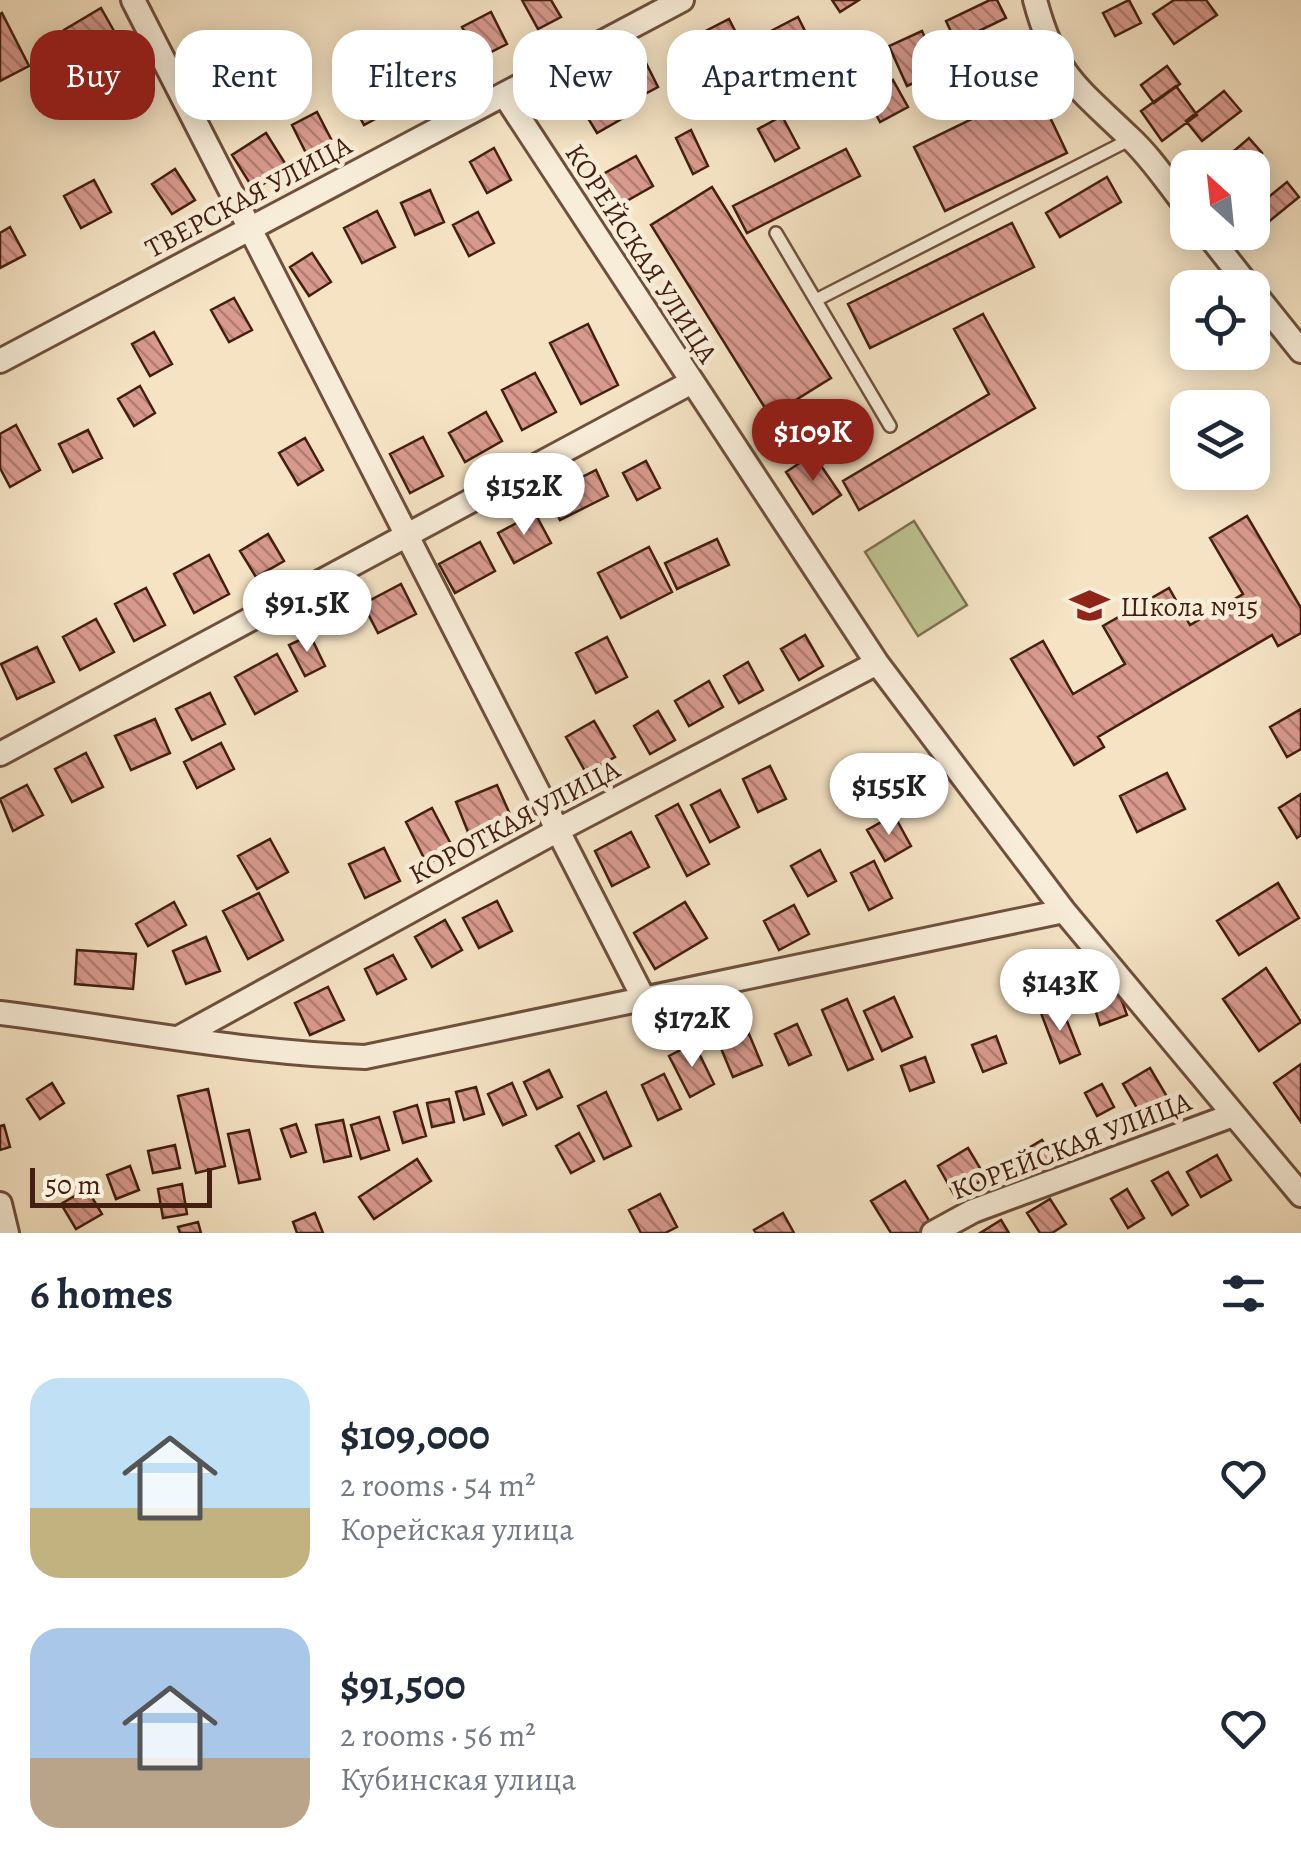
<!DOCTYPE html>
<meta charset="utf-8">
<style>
body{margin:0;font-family:Alegreya,serif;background:#f2f2f3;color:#1f2937;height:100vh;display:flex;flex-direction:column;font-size:38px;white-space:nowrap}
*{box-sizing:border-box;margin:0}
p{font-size:32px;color:#747a83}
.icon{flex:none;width:55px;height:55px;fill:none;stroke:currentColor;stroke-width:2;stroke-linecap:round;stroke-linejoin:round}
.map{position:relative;height:1233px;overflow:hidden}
.panel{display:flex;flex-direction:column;background:#fff;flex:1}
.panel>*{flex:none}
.top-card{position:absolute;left:30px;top:30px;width:1242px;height:90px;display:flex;gap:20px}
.needle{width:65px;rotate:333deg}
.buttons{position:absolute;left:1170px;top:150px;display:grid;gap:20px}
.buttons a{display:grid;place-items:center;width:100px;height:100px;border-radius:20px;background:#fff;box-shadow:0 5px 25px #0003;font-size:50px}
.scale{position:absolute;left:30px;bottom:25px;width:182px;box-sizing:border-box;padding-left:10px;border:5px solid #421f10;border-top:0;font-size:28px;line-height:35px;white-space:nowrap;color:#421f10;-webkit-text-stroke:8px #f8edd9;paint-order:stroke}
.price{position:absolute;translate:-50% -85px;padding:0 22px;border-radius:35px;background:#fff;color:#222;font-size:32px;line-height:65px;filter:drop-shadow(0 2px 5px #0008)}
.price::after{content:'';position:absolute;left:50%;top:60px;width:30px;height:22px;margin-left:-15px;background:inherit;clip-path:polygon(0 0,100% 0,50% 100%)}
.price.active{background:#8f2418;color:#fff}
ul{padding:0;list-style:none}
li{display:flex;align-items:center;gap:30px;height:250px;padding:0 30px}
li span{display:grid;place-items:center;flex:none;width:280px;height:200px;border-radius:30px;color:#555}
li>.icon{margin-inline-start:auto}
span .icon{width:120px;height:120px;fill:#fffc;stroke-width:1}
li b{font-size:42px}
h2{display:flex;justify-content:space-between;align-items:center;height:120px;padding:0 30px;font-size:42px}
.tag{padding:0 35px;border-radius:30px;background:#fff;box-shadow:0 5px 25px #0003;font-size:35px;line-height:90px}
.tag.active{background:#8f2418;color:#fff}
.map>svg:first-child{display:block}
.pitch{fill:#bec392;stroke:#807151;stroke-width:2.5}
.building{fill:url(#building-back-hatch);stroke:#421f10;stroke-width:2.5}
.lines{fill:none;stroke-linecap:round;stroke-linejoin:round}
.lane-casing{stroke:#6f503d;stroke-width:16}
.street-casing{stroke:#6f503d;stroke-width:28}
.lane{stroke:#f8edd9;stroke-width:11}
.street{stroke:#f8edd9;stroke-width:22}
.labels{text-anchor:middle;stroke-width:9;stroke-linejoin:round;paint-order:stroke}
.street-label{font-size:28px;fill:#421f10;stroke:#f8edd9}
.poi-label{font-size:28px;fill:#421f10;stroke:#f8edd9;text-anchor:start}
</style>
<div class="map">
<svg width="1301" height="1233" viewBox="0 0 1301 1233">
<defs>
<pattern id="building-back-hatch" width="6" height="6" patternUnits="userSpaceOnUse" patternTransform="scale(2.5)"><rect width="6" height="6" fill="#d89a8e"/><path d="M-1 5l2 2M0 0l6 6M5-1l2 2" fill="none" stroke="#b17d73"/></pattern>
</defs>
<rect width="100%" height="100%" fill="#f5e3c4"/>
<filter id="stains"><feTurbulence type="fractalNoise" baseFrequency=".002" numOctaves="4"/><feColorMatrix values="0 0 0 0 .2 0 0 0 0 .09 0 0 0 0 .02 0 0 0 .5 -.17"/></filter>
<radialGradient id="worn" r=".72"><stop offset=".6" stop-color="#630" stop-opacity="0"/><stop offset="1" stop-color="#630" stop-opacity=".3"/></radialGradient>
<path class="pitch" d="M914,521l53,84 -49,31 -53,-84z"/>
<path class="building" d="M522,0h29l10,17 -23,12z
M832,0h27l-19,12z
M990,0h7l9,18 -50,24 -10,-21z
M1129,0l12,23 -26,13 -12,-23z
M1174,0h32l11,15 -43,29 -21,-30z
M101,8l22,39 -37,21 -22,-38z
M491,12l16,32 -28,14 -17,-31z
M2,13l27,53 -29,15v-67z
M798,17l12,24 -30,15 -11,-24z
M729,19l20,39 -37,19 -20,-39z
M922,31l18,40 -33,15 -18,-40z
M437,46l14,29 -30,15 -15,-30z
M645,61l13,26 -30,16 -14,-26z
M1167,66l13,18 -26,19 -13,-18z
M381,73l18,33 -35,19 -18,-34z
M613,80l19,33 -35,20 -20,-33z
M893,80l15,27 -28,15 -14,-27z
M1176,86l21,29 -35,26 -21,-30z
M1036,88l31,65 -122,58 -31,-64z
M1224,91l17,20 -39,30 -16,-20z
M317,112l14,27 -25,14 -14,-28z
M782,116l17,32 -24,13 -17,-32z
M691,130l17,36 -15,8 -17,-36z
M266,133l22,35 -34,22 -22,-35z
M1249,138l13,15 -17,15h-23l-3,-4z
M494,148l17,32 -24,13 -17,-31z
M846,149l14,27 -113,57 -14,-27z
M636,156l17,30 -44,25 -17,-31z
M175,169l20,31 -23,14 -20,-30z
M1107,177l14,25 -61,35 -14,-24z
M94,180l17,32 -30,16 -17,-32z
M1287,182l12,15 -33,27 -12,-15z
M712,187l119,191 -61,38 -119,-191z
M430,190l14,32 -29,13 -14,-32z
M377,211l18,36 -33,16 -18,-35z
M478,212l16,31 -25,13 -16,-31z
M1012,223l22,44 -164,81 -22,-44z
M10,227l15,28 -25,13v-35z
M312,253l19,29 -22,14 -19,-29z
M234,298l18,32 -23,12 -18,-32z
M983,314l52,94 -176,102 -16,-29 146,-87 -35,-65z
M588,324l30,61 -37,19 -31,-61z
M154,332l18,32 -22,12 -18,-32z
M535,373l21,39 -34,18 -20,-40z
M140,386l15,27 -21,13 -16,-27z
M486,412l16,29 -37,21 -16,-29z
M16,425l24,45 -30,17 -10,-19v-34z
M88,430l14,28 -29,14 -14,-28z
M423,437l20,39 -33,17 -20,-39z
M305,438l18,32 -25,15 -19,-32z
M813,454l28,41 -28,19 -27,-42z
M646,461l14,27 -23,12 -14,-27z
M596,470l12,26 -48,24 -13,-25z
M535,513l16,30 -37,20 -16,-30z
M1247,516l54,92v25l-23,13 -6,-11 -174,102 6,10 -30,18 -63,-106 32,-18 30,53 52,-30 -22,-38 66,-38 21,37 53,-31 -33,-56z
M268,534l16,27 -28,16 -16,-26z
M717,539l12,26 -52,24 -12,-26z
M480,542l15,29 -40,22 -16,-29z
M649,547l23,45 -51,26 -23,-45z
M209,555l20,39 -35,19 -20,-39z
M401,584l15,30 -38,19 -15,-29z
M146,588l19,37 -31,16 -19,-37z
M96,619l18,33 -34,18 -17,-33z
M310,635l15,31 -20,10 -16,-31z
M805,635l18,31 -24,14 -18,-31z
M607,637l20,40 -31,16 -20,-40z
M37,647l17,35 -37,17 -16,-35z
M277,654l20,37 -42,23 -20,-37z
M748,662l15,28 -24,13 -15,-27z
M709,681l14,26 -34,19 -14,-25z
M210,693l15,31 -33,16 -16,-31z
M1301,709v40l-14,8 -17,-30z
M658,711l17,29 -25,14 -16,-28z
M155,719l15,34 -39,17 -16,-34z
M594,721l21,36 -29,16 -20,-36z
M221,743l13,26 -37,19 -13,-26z
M86,753l17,34 -31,15 -17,-33z
M770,766l16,33 -28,13 -15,-33z
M863,768l8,21 -26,11 -9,-22z
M1167,773l18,36 -48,23 -17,-36z
M27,785l16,30 -30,16 -13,-32z
M497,785l15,34 -42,18 -14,-35z
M720,790l19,37 -29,15 -19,-37z
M1301,794v41l-4,3 -18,-30z
M678,804l31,60 -22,12 -31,-60z
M432,808l22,42 -27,14 -21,-42z
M894,815l17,31 -26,15 -18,-31z
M631,832l18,35 -37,19 -17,-35z
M270,839l18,33 -31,17 -19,-33z
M384,848l16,33 -35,17 -16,-34z
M820,850l16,31 -28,15 -17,-30z
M874,861l18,37 -23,12 -18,-37z
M1278,883l21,35 -60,37 -22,-34z
M259,893l24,47 -35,19 -25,-48z
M497,901l15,30 -33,17 -16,-30z
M174,902l12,23 -38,21 -12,-22z
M685,902l22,36 -52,31 -21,-36z
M794,905l15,29 -30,16 -15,-29z
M445,920l17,30 -30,17 -17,-30z
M206,937l14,34 -34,13 -13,-33z
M77,950l59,4 -3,35 -58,-5z
M393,955l13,24 -29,15 -12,-25z
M1266,968l35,54 -42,29 -36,-52z
M328,987l16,33 -34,15 -15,-32z
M1119,993l8,22 -27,10 -7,-22z
M894,997l18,40 -30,14 -18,-40z
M847,999l26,60 -25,11 -26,-60z
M1061,1006l19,48 -20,9 -19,-50z
M797,1024l14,31 -22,10 -14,-31z
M749,1034l13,31 -29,12 -13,-31z
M996,1036l10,27 -23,9 -11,-27z
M694,1043l20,41 -24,13 -21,-41z
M925,1057l9,25 -24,9 -9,-25z
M1301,1064v58l-27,-39z
M1150,1068l22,37 -27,17 -22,-38z
M549,1070l13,27 -25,12 -13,-27z
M664,1074l17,35 -23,11 -16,-35z
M52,1083l12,20 -24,16 -13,-20z
M512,1083l14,32 -23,10 -15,-31z
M1102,1084l12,23 -17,9 -12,-23z
M476,1087l8,27 -20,6 -8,-28z
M208,1089l17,77 -29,7 -18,-77z
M606,1092l25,54 -27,13 -26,-53z
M449,1099l5,23 -22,5 -5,-24z
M417,1105l9,31 -23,7 -9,-31z
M379,1117l10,33 -28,9 -10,-34z
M343,1120l8,36 -27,6 -8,-37z
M296,1124l10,28 -15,5 -10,-28z
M4,1125l6,22 -10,3v-24z
M249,1130l11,49 -21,4 -11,-49z
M1095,1130l8,13 -23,15 -9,-17z
M579,1133l15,28 -23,12 -15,-27z
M1042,1140l13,21 -16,9 -12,-21z
M175,1145l5,23 -27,5 -5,-22z
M968,1148l18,30 -31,18 -17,-30z
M1217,1155l14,25 -30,17 -14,-25z
M417,1159l14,22 -57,38 -15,-22z
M130,1166l9,24 -23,9 -9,-24z
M1168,1172l20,33 -16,10 -20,-34z
M905,1181l28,46 -10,6h-32l-20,-32z
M182,1184l5,30 -24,4 -5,-29z
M87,1189l15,25 -26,15 -15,-25z
M1127,1189l17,29 -16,10 -17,-29z
M660,1194l17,33 -12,6h-24l-12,-23z
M1050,1199l16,25 -14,9h-12l-13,-20z
M315,1213l8,20h-26l-4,-11z
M783,1213l11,20h-38l-2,-3z
M1001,1220l8,13h-29z
M198,1222l3,11h-21l-2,-6z"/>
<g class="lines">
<defs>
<path id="lane" d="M776,233l114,193
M816,300l315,-161"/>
<path id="street" d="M133,0l512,1001
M1035,0c20,75 41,86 94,137 22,20 40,48 59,72
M505,96l372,567 187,248 237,284
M1206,232l44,56
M1252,290l49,61
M0,361l682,-361
M0,754l690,-371
M0,1013c121,15 243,40 365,44l699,-146
M182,1036l378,-207 317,-166
M0,1204l7,29
M933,1233l40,-22 260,-96"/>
</defs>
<use href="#lane" class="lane-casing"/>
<use href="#street" class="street-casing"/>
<use href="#lane" class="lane"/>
<use href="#street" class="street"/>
</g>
<defs>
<symbol id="school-bare" viewBox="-9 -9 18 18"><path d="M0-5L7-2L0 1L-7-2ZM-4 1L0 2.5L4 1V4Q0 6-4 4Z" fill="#8f2418" stroke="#f8edd9" stroke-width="2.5" paint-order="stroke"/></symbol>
</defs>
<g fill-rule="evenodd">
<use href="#school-bare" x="1062" y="578" width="55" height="55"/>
</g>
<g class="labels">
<g class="street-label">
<text transform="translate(248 196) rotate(-28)" y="10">ТВЕРСКАЯ УЛИЦА</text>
<text transform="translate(642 253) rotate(57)" y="10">КОРЕЙСКАЯ УЛИЦА</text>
<text transform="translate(514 821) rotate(-28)" y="10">КОРОТКАЯ УЛИЦА</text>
<text transform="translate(1071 1145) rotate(-21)" y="10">КОРЕЙСКАЯ УЛИЦА</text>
</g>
<g class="poi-label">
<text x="1120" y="616">Школа №15</text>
</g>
</g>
<rect width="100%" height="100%" filter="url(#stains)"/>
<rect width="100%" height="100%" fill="url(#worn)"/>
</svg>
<div class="buttons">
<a><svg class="needle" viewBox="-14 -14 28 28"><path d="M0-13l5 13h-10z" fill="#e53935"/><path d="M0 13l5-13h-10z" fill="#747a83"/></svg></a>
<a><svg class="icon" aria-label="locate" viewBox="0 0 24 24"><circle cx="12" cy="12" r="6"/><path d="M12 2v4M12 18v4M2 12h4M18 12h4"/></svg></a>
<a><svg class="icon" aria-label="layers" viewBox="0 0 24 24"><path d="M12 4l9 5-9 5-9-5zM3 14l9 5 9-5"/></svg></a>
</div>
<div class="scale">50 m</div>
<b class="price active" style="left:813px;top:484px">$109K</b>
<b class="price" style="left:524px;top:538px">$152K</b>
<b class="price" style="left:307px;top:655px">$91.5K</b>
<b class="price" style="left:889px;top:838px">$155K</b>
<b class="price" style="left:1060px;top:1034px">$143K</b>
<b class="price" style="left:692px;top:1070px">$172K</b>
<div class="top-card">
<a class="tag active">Buy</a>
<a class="tag">Rent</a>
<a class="tag">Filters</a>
<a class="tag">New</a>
<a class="tag">Apartment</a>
<a class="tag">House</a>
</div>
</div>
<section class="panel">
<h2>6 homes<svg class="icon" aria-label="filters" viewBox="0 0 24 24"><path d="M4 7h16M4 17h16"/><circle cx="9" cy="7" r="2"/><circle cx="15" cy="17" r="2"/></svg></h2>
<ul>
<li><span style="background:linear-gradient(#bfe0f5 65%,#c2b280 0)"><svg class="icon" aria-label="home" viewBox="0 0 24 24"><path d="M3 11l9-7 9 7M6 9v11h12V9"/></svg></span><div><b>$109,000</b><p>2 rooms · 54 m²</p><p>Корейская улица</p></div><svg class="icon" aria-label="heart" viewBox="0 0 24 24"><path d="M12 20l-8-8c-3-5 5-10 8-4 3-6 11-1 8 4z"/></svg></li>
<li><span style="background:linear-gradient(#a9c7e8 65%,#b9a48a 0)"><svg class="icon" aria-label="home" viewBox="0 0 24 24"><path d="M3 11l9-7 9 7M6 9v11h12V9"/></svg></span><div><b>$91,500</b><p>2 rooms · 56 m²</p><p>Кубинская улица</p></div><svg class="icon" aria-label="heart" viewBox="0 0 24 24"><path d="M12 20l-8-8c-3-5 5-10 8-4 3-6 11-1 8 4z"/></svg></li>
</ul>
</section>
